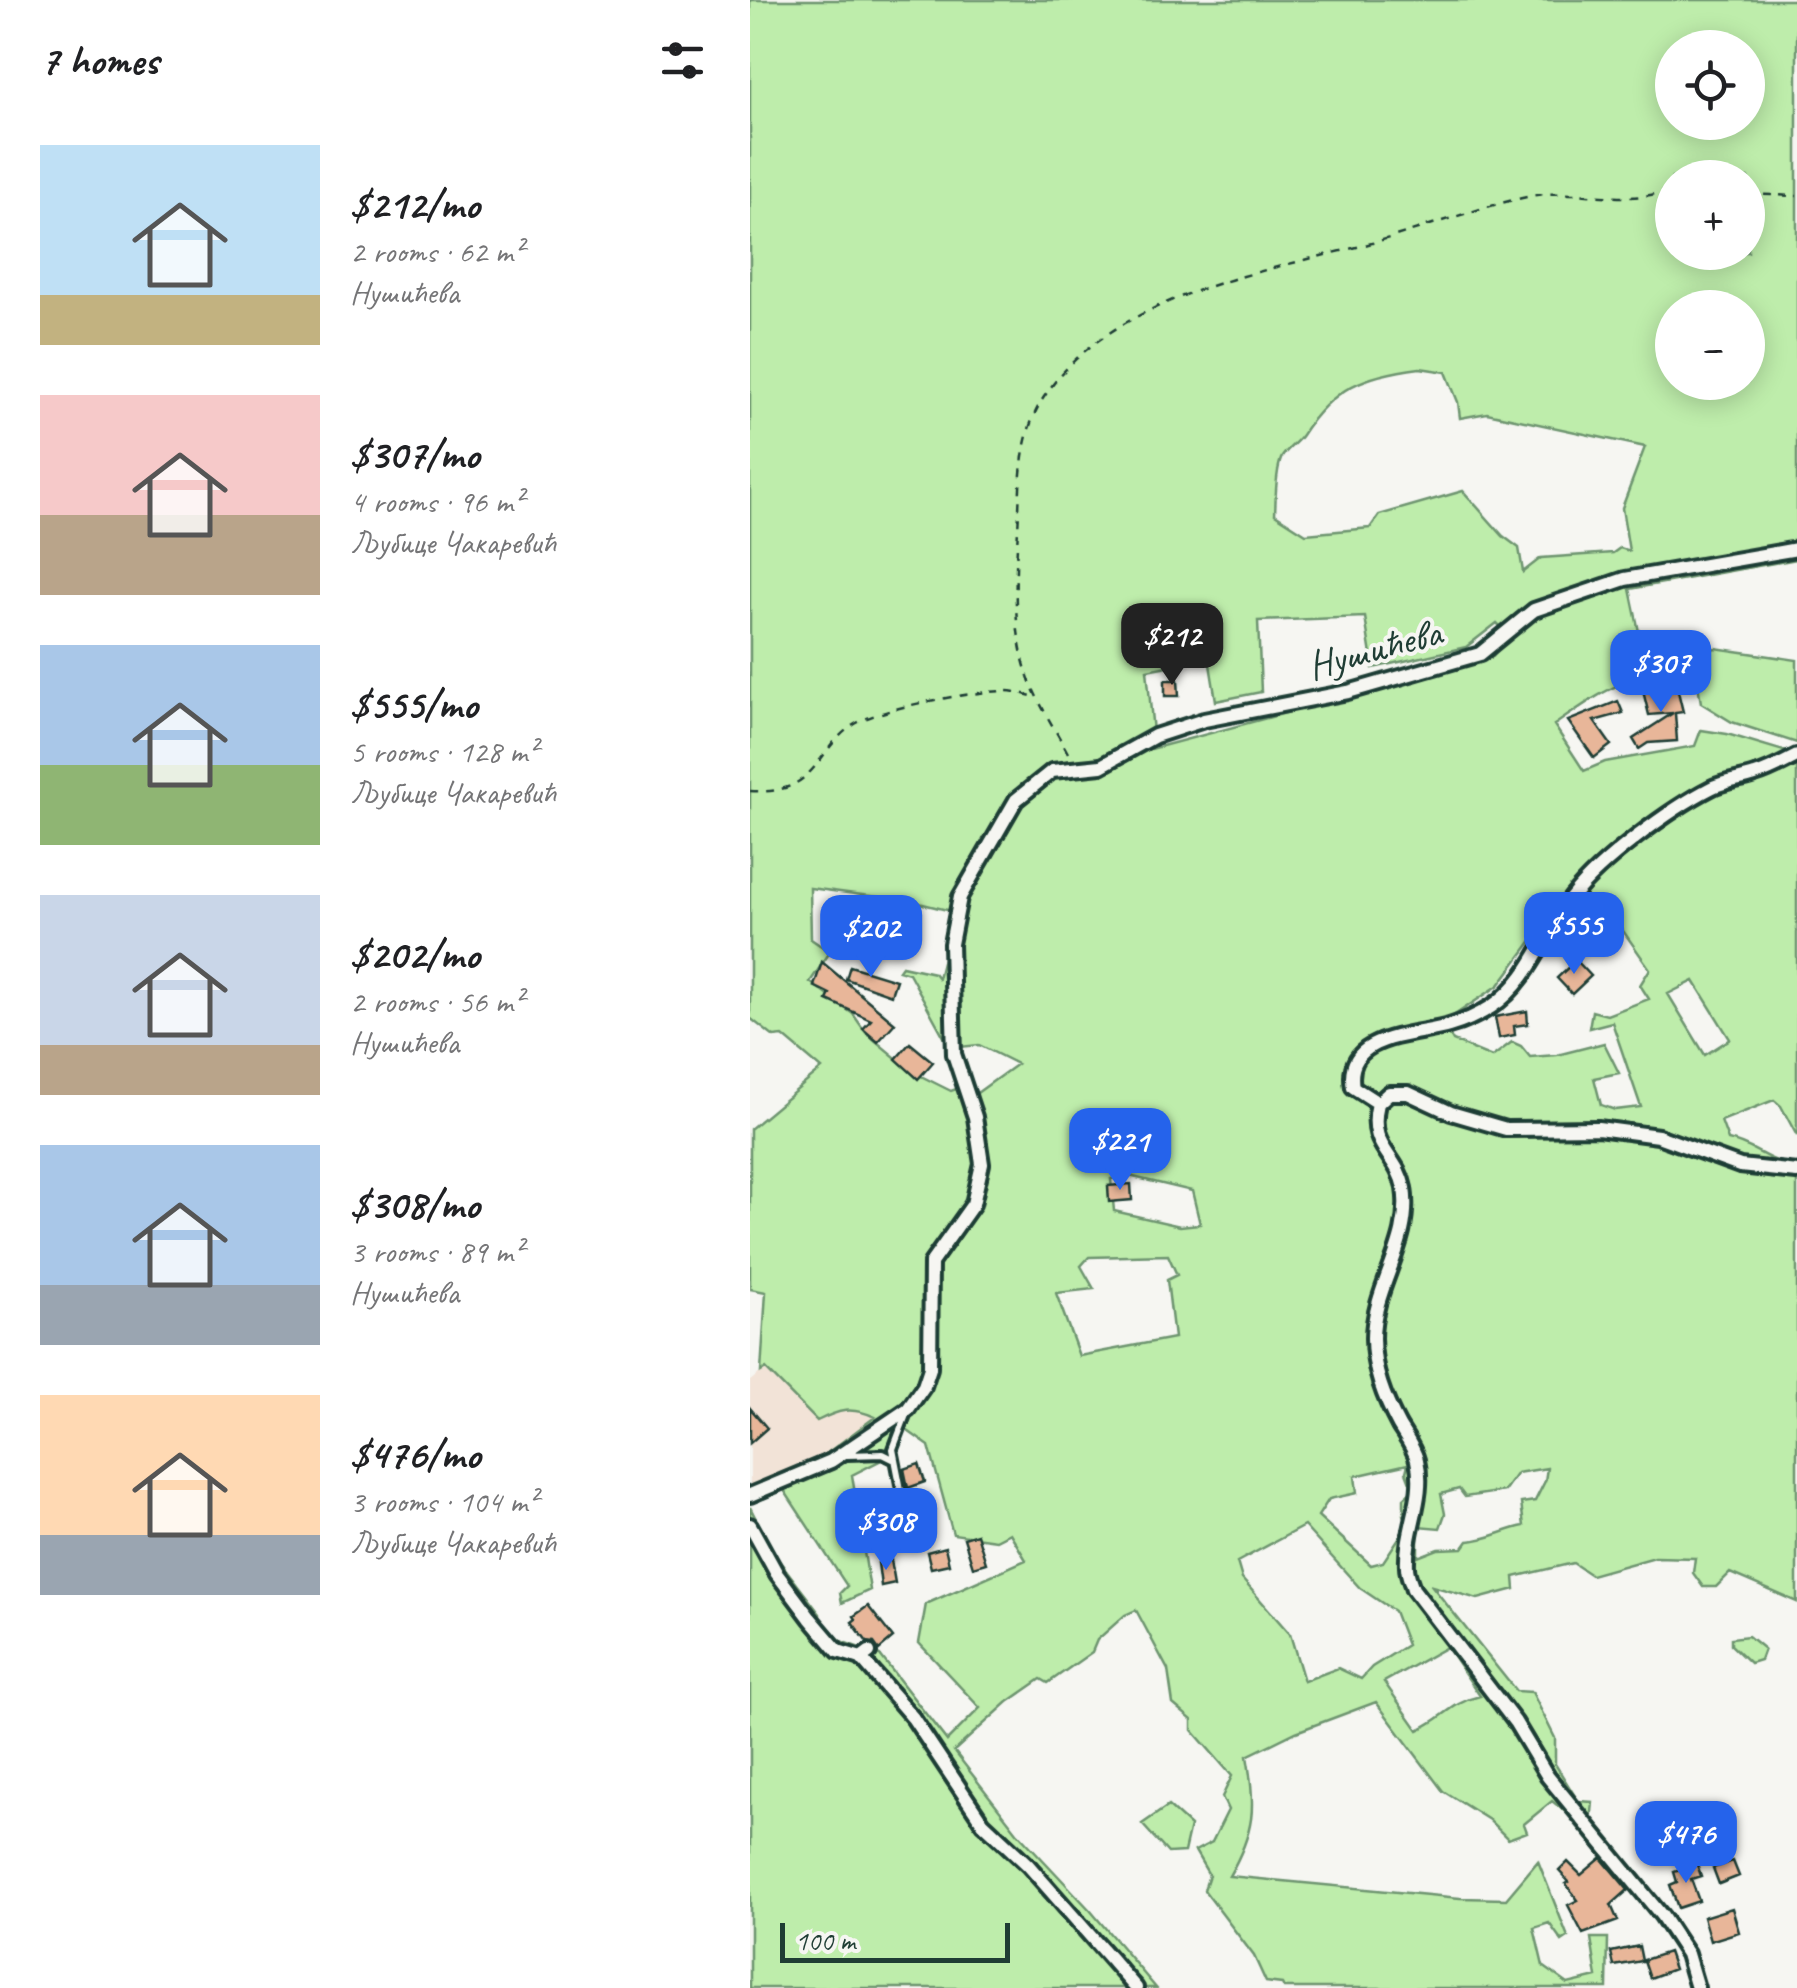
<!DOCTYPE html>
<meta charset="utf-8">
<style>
body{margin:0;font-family:Caveat,sans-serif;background:#f2f2f2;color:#202124;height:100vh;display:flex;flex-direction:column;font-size:38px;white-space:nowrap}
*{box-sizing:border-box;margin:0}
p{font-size:32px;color:#757577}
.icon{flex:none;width:55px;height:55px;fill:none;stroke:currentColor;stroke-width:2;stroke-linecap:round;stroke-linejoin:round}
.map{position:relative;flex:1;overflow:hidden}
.panel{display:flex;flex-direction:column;background:#fff;width:750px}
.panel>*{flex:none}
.buttons{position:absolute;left:905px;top:30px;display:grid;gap:20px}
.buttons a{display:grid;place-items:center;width:110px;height:110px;border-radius:50%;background:#fff;box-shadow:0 5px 25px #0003;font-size:50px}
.scale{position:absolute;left:30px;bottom:25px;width:230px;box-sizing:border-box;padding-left:10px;border:5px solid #1f3d34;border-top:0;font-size:28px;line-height:35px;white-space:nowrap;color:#1f3d34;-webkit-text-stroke:8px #f6f6f2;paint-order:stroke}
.price{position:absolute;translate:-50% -85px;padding:0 22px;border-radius:20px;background:#2563eb;color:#fff;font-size:32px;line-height:65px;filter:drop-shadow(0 2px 5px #0008)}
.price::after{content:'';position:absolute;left:50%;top:60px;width:30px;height:22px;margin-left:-15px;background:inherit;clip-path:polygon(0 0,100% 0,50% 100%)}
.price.on{background:#222;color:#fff}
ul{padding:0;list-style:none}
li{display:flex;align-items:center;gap:30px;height:250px;padding:0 40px}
li span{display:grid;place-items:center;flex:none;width:280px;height:200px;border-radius:0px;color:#555}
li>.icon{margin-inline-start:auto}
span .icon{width:120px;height:120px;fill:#fffc;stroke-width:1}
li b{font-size:42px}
h2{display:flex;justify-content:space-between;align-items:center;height:120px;padding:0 40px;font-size:42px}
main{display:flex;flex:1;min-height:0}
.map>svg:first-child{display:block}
.built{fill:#f2e3d7}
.green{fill:#beedab;stroke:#6e9570;stroke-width:2.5;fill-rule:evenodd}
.building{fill:#e8b699;stroke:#1f3d34;stroke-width:2.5}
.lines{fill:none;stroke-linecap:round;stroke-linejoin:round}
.service-casing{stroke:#1f3d34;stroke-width:14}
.minor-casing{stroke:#1f3d34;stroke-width:20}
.path{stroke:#1f3d34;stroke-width:2.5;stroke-dasharray:8 8;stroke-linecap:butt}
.service{stroke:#f6f6f2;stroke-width:6}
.minor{stroke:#f6f6f2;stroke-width:12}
.labels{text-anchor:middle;stroke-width:8;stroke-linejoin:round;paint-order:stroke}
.street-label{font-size:40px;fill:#1f3d34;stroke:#f6f6f2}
</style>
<main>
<section class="panel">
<h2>7 homes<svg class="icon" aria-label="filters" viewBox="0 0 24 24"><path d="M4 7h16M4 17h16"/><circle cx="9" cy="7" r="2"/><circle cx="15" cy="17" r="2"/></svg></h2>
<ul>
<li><span style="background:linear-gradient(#bfe0f5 75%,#c2b280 0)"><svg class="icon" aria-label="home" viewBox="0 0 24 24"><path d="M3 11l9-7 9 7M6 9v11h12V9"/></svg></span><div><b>$212/mo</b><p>2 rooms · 62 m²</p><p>Нушићева</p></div></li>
<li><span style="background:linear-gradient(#f6c9c9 60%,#b9a48a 0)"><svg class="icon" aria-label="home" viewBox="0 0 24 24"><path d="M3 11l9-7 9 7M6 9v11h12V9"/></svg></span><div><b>$307/mo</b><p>4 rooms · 96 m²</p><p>Љубице Чакаревић</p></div></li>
<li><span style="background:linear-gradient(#a9c7e8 60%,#8fb573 0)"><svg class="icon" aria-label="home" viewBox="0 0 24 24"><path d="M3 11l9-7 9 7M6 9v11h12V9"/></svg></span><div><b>$555/mo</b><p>5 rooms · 128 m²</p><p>Љубице Чакаревић</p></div></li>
<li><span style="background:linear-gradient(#c9d6e8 75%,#b9a48a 0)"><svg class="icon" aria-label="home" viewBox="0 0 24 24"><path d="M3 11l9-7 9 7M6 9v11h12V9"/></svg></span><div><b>$202/mo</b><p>2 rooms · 56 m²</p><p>Нушићева</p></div></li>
<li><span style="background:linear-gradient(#a9c7e8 70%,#9aa5b1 0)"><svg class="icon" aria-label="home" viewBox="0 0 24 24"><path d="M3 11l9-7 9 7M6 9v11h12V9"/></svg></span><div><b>$308/mo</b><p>3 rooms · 89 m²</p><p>Нушићева</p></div></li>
<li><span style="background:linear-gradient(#ffd9b3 70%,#9aa5b1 0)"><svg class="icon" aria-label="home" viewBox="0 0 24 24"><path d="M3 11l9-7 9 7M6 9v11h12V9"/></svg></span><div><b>$476/mo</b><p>3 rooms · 104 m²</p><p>Љубице Чакаревић</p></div></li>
</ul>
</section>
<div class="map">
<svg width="1047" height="1988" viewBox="0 0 1047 1988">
<rect width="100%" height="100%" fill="#f6f6f2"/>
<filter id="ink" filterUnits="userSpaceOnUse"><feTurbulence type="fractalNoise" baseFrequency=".01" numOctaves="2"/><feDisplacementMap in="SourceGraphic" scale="20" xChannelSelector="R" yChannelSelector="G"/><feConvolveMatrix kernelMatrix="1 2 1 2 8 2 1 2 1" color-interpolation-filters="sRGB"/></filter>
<g filter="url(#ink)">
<path class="built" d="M15,1369l51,52 26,-12h17l16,9 -54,42 -71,39v-118z"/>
<path class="green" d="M0,0h1047v559l-167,30 15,71h34l36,-12 82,12v83l-65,-21 -31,-19 -4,-25c-61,-14 -96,15 -143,47l30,46 21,-9 90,-16 6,-16 26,4 70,21v381l-16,-30 -7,-6 -53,21 7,19c27,5 42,25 69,25v437l-67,-29 -14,14h-13l-10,-14 2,-15 -40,-1 -64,18 -18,-12 -59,14 1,12 -37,10 -46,-13 84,105 16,1 23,46v26l23,37 15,1 -2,21 -16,-18 -7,9 -16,-13 -28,23 3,8 -19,7 -19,-19 -46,-29 -67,-89 -80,30 -49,24c9,51 8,75 -18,120l231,22 46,1 32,-38 30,76 -6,4 -13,-18 -15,5 9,38 25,18 29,-7 -6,-39h17l-1,50h-323l-2,-4 -16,-2 -12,-26 -50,-66 5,-15 -14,-24 17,-9 16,-32 -6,-13 10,-21 -40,-46v-10l-19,-16 -5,-34 -32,-60 -11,5 -28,25 -5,12 -44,31 -7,-4 -33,23 -54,49 63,81 73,78 66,78h-406v-481l24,47 46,60v11l23,17 37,13 67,86 33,-33 -61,-65 7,-39 100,-44 -16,-27 -14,7 -43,-6 -24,-88 -24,-17 -8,23 -45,23 18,115 -28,13 -2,-10 7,-7 -65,-99 93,-70c-24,-11 -36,-7 -58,4l-51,-52 -5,3 5,-80 -16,-3v-160l72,-60 -39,-33 -9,1 -24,-19zM922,48h76v74h-76zM922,178h76v74h-76zM922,308h76v74h-76zM670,368l26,4 12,30 2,16 27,-5 158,34 -23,61 7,43 -9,-3 -7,5 -72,5 -18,14 -4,-24 -16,-12 -40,-45 -84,24 -9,13 -64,6 -31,-20c1,-17 0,-39 6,-55 4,-9 15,-15 21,-24 31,-48 63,-60 118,-67zM615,617l8,51 93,-21 31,-24 13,13 -19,22 -340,91 28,-24 -26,7 -6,-62 62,-12 7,43 45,-9 -3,-71zM60,888l105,14 40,10 -17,66 -4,-5 -32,-7 -3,4 10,3 41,75 29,-3 38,19 -40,29 -3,51 -15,-56 -8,3 -38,-19 -47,-39 -13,-19 -43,-32 20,-30 -19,-13zM803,912l32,28 29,-22 36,51 -10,16 9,14 -42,16 -15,-4 -3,17 23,-6 29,85 -26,3 -14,-5 -7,-27 25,-5 -15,-30 -47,12 -27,2 -9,-11 -9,-4 -20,15 -39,-16 -10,-18 56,-38zM944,981l36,58 -25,16 -37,-61zM379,1176l63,15 8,33 -20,2 -66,-15 -3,-32zM418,1255l9,20 -10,5 7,58 -95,18 -23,-63 38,-4 -13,-23 8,-9zM658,1464l-2,8 7,18 -9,8v17l5,8 -26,39 -12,3 -53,-49 11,-17 28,-6 -2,-17zM797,1468l-2,13 -10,20 -14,2 3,23c-20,4 -36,14 -56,15l-5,7 -25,1 -20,8v-31l22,2 5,-14 -4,-20 18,-5 6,8 39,-6 13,-18zM554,1526l56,62 34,23 13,34 -35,22 -11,12 -23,-11 -34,13 -14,-47 -48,-55 -5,-17zM697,1647l33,49c-30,7 -35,22 -62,34l-34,-48z
M998,1636l16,13 -4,11 -10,3 -19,-18v-7z
M418,1806l22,20 -6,26 -16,1 -26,-29z"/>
<path class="building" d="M415,680h13l1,16h-14z
M926,683l7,29 -8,1 2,28 -29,2 -9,6 -6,-10 40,-26 -24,2 -6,-24z
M868,701l5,12 -29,8 17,24 -17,13 -26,-37z
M826,960l15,16 -19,18 -15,-16z
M72,962l73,61 -17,19 -15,-13 8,-9 -44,-20 3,-6 -16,-8z
M100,966l46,14 -5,15 -45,-16z
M777,1011l1,13 -14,2 1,9 -16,3 -4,-21z
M160,1043l23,19 -15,17 -22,-20z
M381,1184l1,16 -23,2 -1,-16z
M0,1408l17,20 -17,15z
M169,1464l6,18 -17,6 -4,-19z
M133,1503l7,35 -16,5 -9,-36z
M227,1534l9,29 -13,4 -9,-29z
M195,1547l4,17 -18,4 -4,-16z
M141,1560l4,23 -14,3 -3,-23z
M118,1606l25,32 -14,12 -5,-7 -7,-1 -15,-20 4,-3 -2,-3z
M851,1858l27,32 -17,15 7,16 -35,13 -15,-29 10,-5 -12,-16 3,-2 -10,-11 9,-9 13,13z
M983,1861l6,15 -20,8 -6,-16z
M947,1864l4,12 -10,3 8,22 -21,7 -8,-23 7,-3 -3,-10z
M982,1908l7,24 -29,9 -7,-24z
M889,1946l3,15 -28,5 -3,-14z
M918,1952l6,17 -24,9 -6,-18z"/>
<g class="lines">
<defs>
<path id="service" d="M156,1415l-13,34 16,81
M97,1455l36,-1 10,5"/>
<path id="minor" d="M628,1103c-11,45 19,50 26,85 9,54 -31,98 -31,150 0,32 11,60 26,88 6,10 15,22 18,34 9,37 -12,70 -10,107 0,7 4,15 6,22l102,133 33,55 114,139 25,38 10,34
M628,1103l-25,-16c-10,-53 61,-51 96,-61 14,-4 31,-12 42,-19 40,-26 53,-74 81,-110 28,-36 98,-88 139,-109 13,-7 30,-8 44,-13 14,-4 28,-12 42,-19
M628,1103l11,-10h19l43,20 55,16 92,-1 60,8 82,30 57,6
M0,1495l81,-34 77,-52 16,-23 6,-18 1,-105 42,-59 9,-40 -7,-47 -21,-63 -3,-110 9,-47 56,-97 36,-29 49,-5 54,-30 49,-16 144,-28 132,-38 54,-44 91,-31 172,-30
M0,1525l27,49 33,44 28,33 23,7 8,-6
M111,1658l52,60 70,105 45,42 108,123"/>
</defs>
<use href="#service" class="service-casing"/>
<use href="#minor" class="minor-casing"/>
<path class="path" d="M998,194l49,2
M318,753c-13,-24 -29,-48 -39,-74 -17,-47 -14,-101 -11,-150 3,-45 0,-93 26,-132 67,-103 218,-124 328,-154 53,-15 106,-36 159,-47 46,-9 100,12 141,-8
M0,791c69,5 64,-42 105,-67 25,-16 119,-33 150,-33 10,0 21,4 31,6"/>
<use href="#service" class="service"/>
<use href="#minor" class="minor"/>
</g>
</g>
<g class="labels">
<g class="street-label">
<text transform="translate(624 648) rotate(-15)" y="14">Нушићева</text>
</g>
</g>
</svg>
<div class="buttons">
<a><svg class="icon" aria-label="locate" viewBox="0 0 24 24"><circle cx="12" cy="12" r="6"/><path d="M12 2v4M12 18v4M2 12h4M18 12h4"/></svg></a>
<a>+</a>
<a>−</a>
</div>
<div class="scale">100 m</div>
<b class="price on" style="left:422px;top:688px">$212</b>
<b class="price" style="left:911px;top:715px">$307</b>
<b class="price" style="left:824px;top:977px">$555</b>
<b class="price" style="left:121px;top:980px">$202</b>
<b class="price" style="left:370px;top:1193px">$221</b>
<b class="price" style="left:136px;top:1573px">$308</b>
<b class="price" style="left:936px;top:1886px">$476</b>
</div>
</main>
